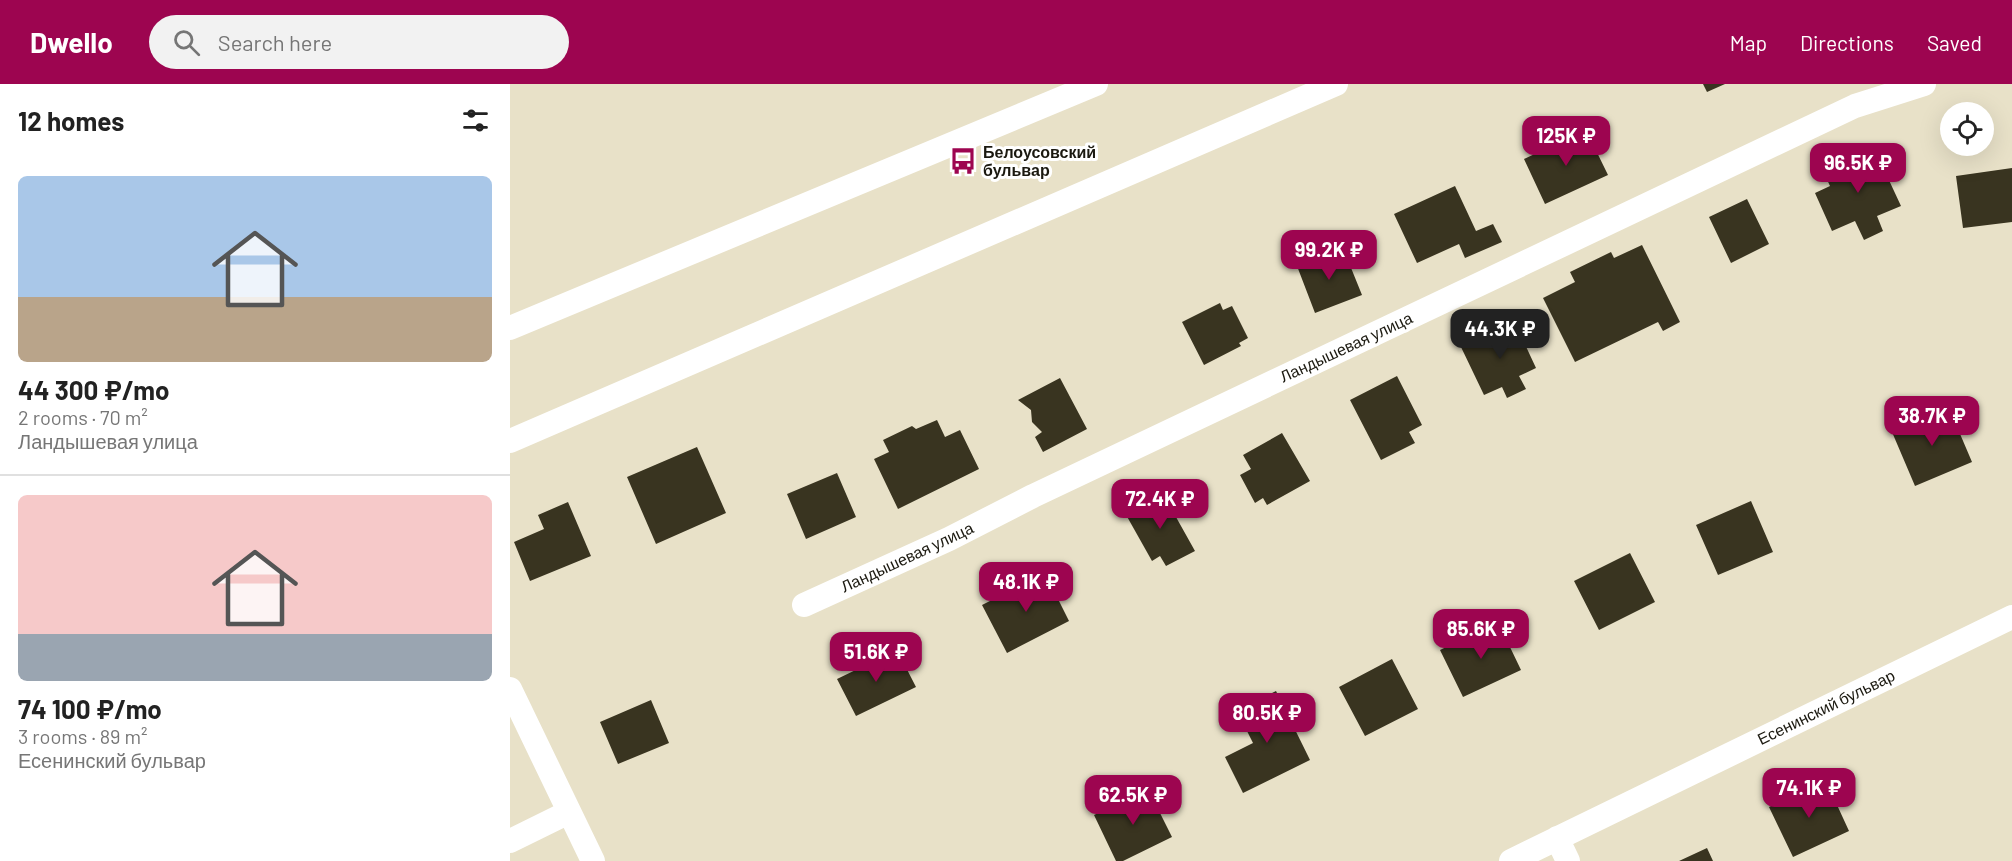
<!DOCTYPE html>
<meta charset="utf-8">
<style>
body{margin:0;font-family:Barlow,sans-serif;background:#f2f2f2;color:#222;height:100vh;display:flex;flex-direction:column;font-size:22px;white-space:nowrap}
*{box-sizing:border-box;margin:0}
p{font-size:20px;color:#767676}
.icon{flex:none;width:33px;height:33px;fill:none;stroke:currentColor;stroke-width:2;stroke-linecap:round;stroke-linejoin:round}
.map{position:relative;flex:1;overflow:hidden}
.sheet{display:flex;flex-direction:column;background:#fff;width:510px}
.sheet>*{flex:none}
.buttons{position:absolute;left:1430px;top:18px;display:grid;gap:12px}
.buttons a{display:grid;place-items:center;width:54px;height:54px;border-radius:50%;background:#fff;box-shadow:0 6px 24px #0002;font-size:30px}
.price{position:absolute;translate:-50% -51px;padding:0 14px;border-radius:12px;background:#9d0550;color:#fff;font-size:20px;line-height:39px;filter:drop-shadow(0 2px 3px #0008)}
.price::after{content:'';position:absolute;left:50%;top:36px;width:18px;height:14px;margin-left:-9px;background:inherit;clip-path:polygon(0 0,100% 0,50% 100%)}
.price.on{background:#222;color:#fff}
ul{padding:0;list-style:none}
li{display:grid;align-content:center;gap:12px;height:318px;padding:0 18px}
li+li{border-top:2px solid #e0e0e0}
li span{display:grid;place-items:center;height:186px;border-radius:9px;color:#555}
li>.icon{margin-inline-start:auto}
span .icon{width:108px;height:108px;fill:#fffc;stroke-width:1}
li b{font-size:26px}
h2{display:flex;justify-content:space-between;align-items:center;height:72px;padding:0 18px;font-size:26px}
header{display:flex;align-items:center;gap:36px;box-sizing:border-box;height:84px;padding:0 30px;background:#9d0550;color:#fff}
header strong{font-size:28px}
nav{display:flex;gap:33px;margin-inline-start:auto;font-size:21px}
.search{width:420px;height:54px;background:#f2f2f2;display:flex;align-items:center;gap:15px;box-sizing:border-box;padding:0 21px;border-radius:33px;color:#767676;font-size:22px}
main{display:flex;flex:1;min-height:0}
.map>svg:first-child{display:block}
.building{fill:#393420}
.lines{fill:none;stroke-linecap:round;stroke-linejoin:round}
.minor{stroke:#fff;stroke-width:24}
.labels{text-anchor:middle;stroke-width:6;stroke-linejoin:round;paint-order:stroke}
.poi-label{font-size:16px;font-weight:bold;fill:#1b1910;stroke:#fff;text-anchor:start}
.street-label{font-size:16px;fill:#1b1910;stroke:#fff}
</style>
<header>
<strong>Dwello</strong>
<div class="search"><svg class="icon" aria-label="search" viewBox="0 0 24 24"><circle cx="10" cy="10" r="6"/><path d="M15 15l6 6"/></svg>Search here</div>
<nav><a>Map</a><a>Directions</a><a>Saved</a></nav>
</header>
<main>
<section class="sheet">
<h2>12 homes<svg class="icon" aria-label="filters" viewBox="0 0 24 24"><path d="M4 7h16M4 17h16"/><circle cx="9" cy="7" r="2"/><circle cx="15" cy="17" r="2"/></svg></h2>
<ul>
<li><span style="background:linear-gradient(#a9c7e8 65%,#b9a48a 0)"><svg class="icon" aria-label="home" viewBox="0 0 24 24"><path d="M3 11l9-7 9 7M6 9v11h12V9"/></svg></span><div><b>44 300 ₽/mo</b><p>2 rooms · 70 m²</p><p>Ландышевая улица</p></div></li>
<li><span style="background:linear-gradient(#f6c9c9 75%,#9aa5b1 0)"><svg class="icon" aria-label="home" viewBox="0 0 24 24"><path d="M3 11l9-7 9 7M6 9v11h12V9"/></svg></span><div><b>74 100 ₽/mo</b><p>3 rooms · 89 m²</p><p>Есенинский бульвар</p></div></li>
</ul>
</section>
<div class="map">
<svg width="1502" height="777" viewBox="0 0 1502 777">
<rect width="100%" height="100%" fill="#e8e1c8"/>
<path class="building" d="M1193,0h22l-18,8z
M1076,46l22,45 -63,29 -21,-45z
M1364,64l27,58 -24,10 6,15 -19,9 -9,-19 -23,10 -17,-38 15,-7 -7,-15z
M1502,84v54l-49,6 -7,-52z
M945,102l21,45 17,-7 9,18 -37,16 -6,-14 -42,19 -23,-49z
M1237,115l22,45 -38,19 -22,-46z
M1132,161l38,77 -17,9 -5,-9 -83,40 -32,-64 32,-16 -5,-10 41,-20 3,6z
M833,164l19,47 -47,18 -18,-47z
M710,219l3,7 9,-4 16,32 -9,5 2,3 -37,19 -22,-43z
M1004,237l22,47 -17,8 7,13 -19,9 -5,-11 -18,8 -23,-48z
M887,292l25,49 -13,7 6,11 -34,17 -31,-60z
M550,294l27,51 -44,23 -8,-15 7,-5 -10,-10 -1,-12 -13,-10z
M1439,324l23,54 -57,24 -23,-54z
M427,336l8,17 15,-7 19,39 -81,40 -24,-50 15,-7 -6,-12 29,-14 4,3z
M772,349l28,48 -43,24 -4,-7 -8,5 -15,-28 11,-6 -8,-14z
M187,363l29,66 -70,31 -29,-67z
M327,389l19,44 -50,22 -19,-45z
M652,408l33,59 -29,15 -6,-10 -8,5 -27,-48z
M1241,417l22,51 -55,23 -22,-50z
M58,418l23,54 -61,25 -16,-39 30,-13 -6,-14z
M1120,469l25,49 -56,28 -25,-49z
M535,489l24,48 -62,32 -25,-48z
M988,538l23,48 -58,27 -23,-47z
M387,566l19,37 -60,29 -19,-37z
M882,575l26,50 -53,27 -26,-49z
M766,607l34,69 -67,33 -18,-36 28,-14 -16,-32z
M141,616l18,43 -51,21 -18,-42z
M1316,697l23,50 -56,26 -24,-50z
M638,705l24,48 -49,24h-7l-22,-46z
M1197,764l6,13h-34z"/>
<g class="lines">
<path class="minor" d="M0,244l586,-244
M0,357l826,-357
M294,521l145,-66 84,-43 822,-390 69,-22
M0,605l83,172
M1047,754l11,23
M0,757l59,-29
M1001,777l501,-244"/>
</g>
<defs>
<symbol id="bus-bare" viewBox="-9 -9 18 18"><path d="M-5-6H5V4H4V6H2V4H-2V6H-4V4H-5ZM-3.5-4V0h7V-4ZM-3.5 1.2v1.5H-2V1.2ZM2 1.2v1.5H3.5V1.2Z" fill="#9d0550" stroke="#fff" stroke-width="2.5" paint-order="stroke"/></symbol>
</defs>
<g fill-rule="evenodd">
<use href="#bus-bare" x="434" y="58" width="38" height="38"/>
</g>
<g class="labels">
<g class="poi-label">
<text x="473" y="74">Белоусовский<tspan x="473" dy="18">бульвар</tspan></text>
</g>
<g class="street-label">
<text transform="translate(836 263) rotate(-25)" y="6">Ландышевая улица</text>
<text transform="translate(397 473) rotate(-25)" y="6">Ландышевая улица</text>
<text transform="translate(1316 623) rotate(-26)" y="6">Есенинский бульвар</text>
</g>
</g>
</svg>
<div class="buttons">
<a><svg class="icon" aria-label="locate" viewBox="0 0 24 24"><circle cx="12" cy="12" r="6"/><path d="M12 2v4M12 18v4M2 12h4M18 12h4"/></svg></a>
</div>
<b class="price" style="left:1056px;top:83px">125K ₽</b>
<b class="price" style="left:1348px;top:110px">96.5K ₽</b>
<b class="price" style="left:819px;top:197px">99.2K ₽</b>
<b class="price on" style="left:990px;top:276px">44.3K ₽</b>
<b class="price" style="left:1422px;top:363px">38.7K ₽</b>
<b class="price" style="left:650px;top:446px">72.4K ₽</b>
<b class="price" style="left:516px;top:529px">48.1K ₽</b>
<b class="price" style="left:971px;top:576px">85.6K ₽</b>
<b class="price" style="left:366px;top:599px">51.6K ₽</b>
<b class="price" style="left:757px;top:660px">80.5K ₽</b>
<b class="price" style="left:1299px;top:735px">74.1K ₽</b>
<b class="price" style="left:623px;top:742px">62.5K ₽</b>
</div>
</main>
